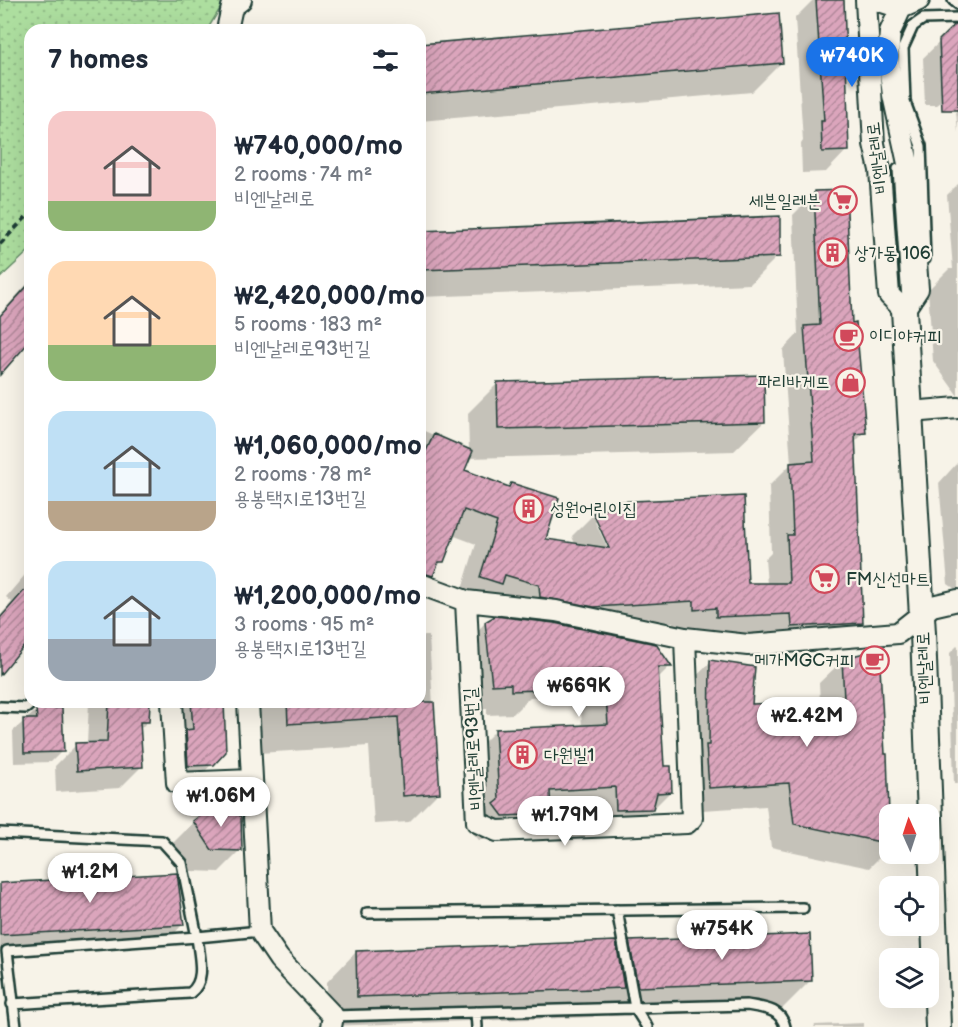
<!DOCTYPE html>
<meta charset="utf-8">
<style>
body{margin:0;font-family:"Balsamiq Sans","Poor Story",sans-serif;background:#f2f2f3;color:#1f2937;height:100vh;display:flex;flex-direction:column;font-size:22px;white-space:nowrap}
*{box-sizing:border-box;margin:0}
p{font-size:20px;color:#747a83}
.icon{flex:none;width:33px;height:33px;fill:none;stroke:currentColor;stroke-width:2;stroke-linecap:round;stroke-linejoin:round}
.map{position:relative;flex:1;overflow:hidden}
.details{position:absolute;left:24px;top:24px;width:402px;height:684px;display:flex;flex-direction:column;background:#fff;border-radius:18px;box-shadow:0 6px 24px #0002}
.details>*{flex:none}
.needle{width:39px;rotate:357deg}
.fabs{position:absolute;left:879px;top:804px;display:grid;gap:12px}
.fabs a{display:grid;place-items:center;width:60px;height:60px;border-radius:12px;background:#fff;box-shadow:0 6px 24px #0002;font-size:30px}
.price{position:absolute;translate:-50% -51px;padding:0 14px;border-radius:21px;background:#fff;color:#222;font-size:20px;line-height:39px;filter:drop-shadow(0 2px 3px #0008)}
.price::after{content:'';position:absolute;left:50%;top:36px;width:18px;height:14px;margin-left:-9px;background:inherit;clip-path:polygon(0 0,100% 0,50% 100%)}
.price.active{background:#1a73e8;color:#fff}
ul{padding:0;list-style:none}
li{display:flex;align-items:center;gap:18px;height:150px;padding:0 24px}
li span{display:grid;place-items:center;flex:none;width:168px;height:120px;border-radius:18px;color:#555}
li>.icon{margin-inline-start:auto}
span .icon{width:72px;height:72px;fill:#fffc;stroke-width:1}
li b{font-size:26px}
h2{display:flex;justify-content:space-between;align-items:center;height:72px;padding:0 24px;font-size:26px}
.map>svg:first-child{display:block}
.park{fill:url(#park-dots);stroke:#668e6a;stroke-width:1.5}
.shadow{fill:#0003;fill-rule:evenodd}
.building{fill:url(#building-hatch);stroke:#1f3d34;stroke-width:1.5}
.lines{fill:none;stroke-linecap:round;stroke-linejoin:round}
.service-casing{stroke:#1f3d34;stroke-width:14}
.minor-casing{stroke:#1f3d34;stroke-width:24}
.tertiary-casing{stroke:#1f3d34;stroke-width:28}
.path{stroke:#1f3d34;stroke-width:4;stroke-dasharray:6 4.5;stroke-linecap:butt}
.service{stroke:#f7f3e8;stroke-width:9}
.minor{stroke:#f7f3e8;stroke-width:20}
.tertiary{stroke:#f7f3e8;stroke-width:24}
.labels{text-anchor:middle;stroke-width:4.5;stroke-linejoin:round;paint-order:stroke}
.street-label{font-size:18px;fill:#1f3d34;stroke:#f7f3e8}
.poi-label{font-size:18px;fill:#1f3d34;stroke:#f7f3e8;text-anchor:start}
</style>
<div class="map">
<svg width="958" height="1027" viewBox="0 0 958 1027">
<defs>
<pattern id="park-dots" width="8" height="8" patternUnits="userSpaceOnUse" patternTransform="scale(1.5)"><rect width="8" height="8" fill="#adde9f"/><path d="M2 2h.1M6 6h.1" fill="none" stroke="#94bf8a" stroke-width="1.8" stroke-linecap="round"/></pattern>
<pattern id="building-hatch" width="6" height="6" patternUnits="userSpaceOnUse" patternTransform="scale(1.5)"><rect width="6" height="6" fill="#dba5bc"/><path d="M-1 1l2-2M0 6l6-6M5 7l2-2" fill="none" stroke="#b1889a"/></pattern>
</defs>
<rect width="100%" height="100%" fill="#f7f3e8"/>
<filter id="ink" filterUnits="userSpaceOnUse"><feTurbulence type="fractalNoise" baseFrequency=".0167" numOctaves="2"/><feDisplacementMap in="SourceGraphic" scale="12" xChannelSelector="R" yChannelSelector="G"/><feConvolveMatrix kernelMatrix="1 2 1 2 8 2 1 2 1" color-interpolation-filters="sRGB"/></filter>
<g filter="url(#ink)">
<path class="park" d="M0,0h231l-10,7 -14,23h-177v220l-30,28z"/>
<path class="shadow" d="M813,0h30l4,150 -21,22 -24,1 -1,-29 2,-3 -8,-123z
M954,28h4v62l-21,15h-12l-2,-47z
M420,45l361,18 -29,29 -332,29z
M958,109v24l-2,-22z
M958,184v212l-25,-35 -5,-71 21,-21h4l-6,-74z
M815,193l36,131 13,109 -10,10 7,179 -22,22 -144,-6 -22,-7v-9l-99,6 96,38 -13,13 6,88 7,25 -24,24 -54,18 -1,-23 -41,2 -25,25 -46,2 -9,-10 5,-5 -4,-70 24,-24 87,-4 -2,-34 -50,4 -17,17 -26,1v-7l-19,1 -7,-61 24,-25 34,-3 -1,-14 -59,-7 17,-55 -24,-9 -10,26 -22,25v-157l49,22 -1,-38 29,-29 267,38 -30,29 -266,7 -5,13 45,17 3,-3 33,55 31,4 -3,-8 21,-21 17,-12 137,82 20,-1 -2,-25 6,-6 -2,-67 22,-22 -8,-114 15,-16 -5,-119zM595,522h3l15,32 -2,1z
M420,232l358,24 -28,28 -330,13z
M30,281v58l-30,34v-59z
M958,462v129l-10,-7 -9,-101z
M30,569v68l-30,35v-56l12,-14 -6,-5z
M420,636h9l9,157 -29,29 -35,2 -5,-78 -110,7 -3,-51h164z
M958,645v139h-4l-4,-131z
M843,660l43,134 4,53 -21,21 -98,-21 -5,-41 -80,5 1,-126 24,-23 40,43 69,-3 -1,-19z
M89,702h59l-1,20 -8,8 2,37 -21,21 -64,4 -1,-26 21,-21 11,-1z
M170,702h53l2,49 -34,34 -24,1 -2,-34 7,-6z
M37,710l25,41 -11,11 -37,1 -1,-32z
M194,822l47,28 -22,22 -28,-1 -18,-28z
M0,885l183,39 -21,22 -162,9z
M630,942l180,39 -29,29 -172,6 -2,-13 -14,14 -265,9 -1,-44 29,-30 261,3z
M864,1023v4h-50l1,-2z"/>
<path class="building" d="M816,0h28l5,151 -27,1 -1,-31h3z
M779,13l4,50 -363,31v-50z
M954,25h4v85h-16l-3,-70z
M846,190l6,133 4,-1 10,111 -11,1 8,189 -71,4 -1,-13 -75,3v-9l-22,2v-9l-100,6 -54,-10 -1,-12 -34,-10 -3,9 -22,-7 17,-55 -33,-12 -20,52h-5l-6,14 -13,-4v-108l14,-30 39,17 -8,19 44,17 2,-4 48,15 -13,41 63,9 -16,-35 17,-7v-4l134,-6 4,87h41l-2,-48h6l-3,-72 24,-2 -10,-135 16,-1 -6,-134z
M780,216v41l-360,13v-39z
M30,283v58l-30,34v-59z
M764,375l1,47 -267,7 -1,-47z
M30,584v55l-30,36v-57z
M495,616l59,7 102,21 16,23h-14l6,99h7l1,26 -15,1 -4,16 -37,1 -1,-23 -65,4 1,23 -48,2 -9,-12 5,-4 -4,-71 113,-5 -4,-55 -66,6 1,15 -28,1v-7l-19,1 -7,-63z
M879,650l6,104h2l3,90 -96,-20 -5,-41 -80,5 -3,-43h3l1,-85 45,7 -3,37 92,-4 -2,-42z
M109,702h41l-1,20h-9l3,45 -66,4 -2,-28 32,-1z
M191,702h33l2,50 -12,13 -26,1 -2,-36 7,-1z
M287,702h147l6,91 -37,3 -5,-79 -110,7z
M62,708l2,44 -40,1 -1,-34h14l-1,-10z
M229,805l12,12 1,34 -30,-1 -19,-29 18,-14z
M177,873l7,52 -184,10v-52z
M810,934l2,47 -174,6 -9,-46z
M616,941l8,47 -267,9 -1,-46z"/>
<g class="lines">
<defs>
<path id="service" d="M953,0l5,4
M898,169l9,130
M925,259l-4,-113 -16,-44 -2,-54 10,-22 10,-7 35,-1
M0,707l26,1 7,-6
M0,833l162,8 20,22 15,74 -190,14 9,76
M617,910l18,98 12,19
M367,913l436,-5
M12,1004l178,-11c17,-12 9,-37 7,-56l63,-6
M476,1012l1,15
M333,1016l414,-11c15,3 34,3 38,22"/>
<path id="minor" d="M866,0l8,144 6,26 9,125 15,15 14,-21 -9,-121 -16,-73 -5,-39 2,-24 11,-24
M876,0l25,8 18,-8
M227,30l5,-23 9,-7
M910,412l48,-4
M420,584l46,17 90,10 129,27 63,7 150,-12 34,-27 26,-6
M466,601l11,221 20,9 190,-8 5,-5 -7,-180
M172,702l5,81 75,-3
M248,702l12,229 19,28 54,57 -2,11"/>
<path id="tertiary" d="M904,310l19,323 15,394"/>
</defs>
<use href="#service" class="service-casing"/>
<use href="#minor" class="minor-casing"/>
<use href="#tertiary" class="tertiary-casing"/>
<path class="path" d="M0,244l30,-31"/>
<use href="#service" class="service"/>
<use href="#minor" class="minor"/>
<use href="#tertiary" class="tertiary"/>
</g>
</g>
<defs>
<symbol id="supermarket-ring" viewBox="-11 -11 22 22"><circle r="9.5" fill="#f7f3e8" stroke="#d1495b" stroke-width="1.5"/><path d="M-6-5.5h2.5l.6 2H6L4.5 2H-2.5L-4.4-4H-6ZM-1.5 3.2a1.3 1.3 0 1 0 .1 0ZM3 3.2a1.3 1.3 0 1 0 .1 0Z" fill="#d1495b"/></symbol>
<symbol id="building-ring" viewBox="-11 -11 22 22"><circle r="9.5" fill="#f7f3e8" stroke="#d1495b" stroke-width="1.5"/><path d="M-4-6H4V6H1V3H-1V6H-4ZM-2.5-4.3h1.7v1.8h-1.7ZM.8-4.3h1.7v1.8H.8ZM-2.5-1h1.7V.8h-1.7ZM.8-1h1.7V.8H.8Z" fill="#d1495b"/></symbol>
<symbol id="cafe-ring" viewBox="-11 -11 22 22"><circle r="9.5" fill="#f7f3e8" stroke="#d1495b" stroke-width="1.5"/><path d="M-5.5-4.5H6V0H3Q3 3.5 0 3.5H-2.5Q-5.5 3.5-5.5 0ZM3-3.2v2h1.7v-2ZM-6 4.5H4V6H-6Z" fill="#d1495b"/></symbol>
<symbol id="shop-ring" viewBox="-11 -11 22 22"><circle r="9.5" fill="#f7f3e8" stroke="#d1495b" stroke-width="1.5"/><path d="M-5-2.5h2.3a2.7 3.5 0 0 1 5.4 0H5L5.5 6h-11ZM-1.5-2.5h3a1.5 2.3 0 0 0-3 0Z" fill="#d1495b"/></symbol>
</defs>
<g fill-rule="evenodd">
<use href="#supermarket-ring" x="826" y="184" width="33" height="33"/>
<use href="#building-ring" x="816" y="236" width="33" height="33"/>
<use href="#cafe-ring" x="832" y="320" width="33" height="33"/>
<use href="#shop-ring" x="834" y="366" width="33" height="33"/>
<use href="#building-ring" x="512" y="492" width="33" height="33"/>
<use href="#supermarket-ring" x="808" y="562" width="33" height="33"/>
<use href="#cafe-ring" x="858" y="644" width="33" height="33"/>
<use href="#building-ring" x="506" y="738" width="33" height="33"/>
</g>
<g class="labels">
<g class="street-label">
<text transform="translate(877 158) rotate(-97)" y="6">비엔날레로</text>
<text transform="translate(924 668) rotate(-92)" y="6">비엔날레로</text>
<text transform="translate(473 749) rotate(-93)" y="6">비엔날레로93번길</text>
</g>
<g class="poi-label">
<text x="821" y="207" text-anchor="end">세븐일레븐</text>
<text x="854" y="259">상가동 106</text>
<text x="869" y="342">이디야커피</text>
<text x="830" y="388" text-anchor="end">파리바게뜨</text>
<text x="550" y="515">성원어린이집</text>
<text x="846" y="585">FM신선마트</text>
<text x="854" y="666" text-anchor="end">메가MGC커피</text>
<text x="544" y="761">다원빌1</text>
</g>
</g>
</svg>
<div class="fabs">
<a><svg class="needle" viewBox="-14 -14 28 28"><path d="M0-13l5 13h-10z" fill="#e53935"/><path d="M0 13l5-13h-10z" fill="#747a83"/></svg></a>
<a><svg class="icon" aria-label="locate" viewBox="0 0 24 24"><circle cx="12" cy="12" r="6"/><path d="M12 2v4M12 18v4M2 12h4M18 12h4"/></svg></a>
<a><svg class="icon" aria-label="layers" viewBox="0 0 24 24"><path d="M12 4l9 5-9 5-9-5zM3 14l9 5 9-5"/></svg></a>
</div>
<b class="price active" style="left:852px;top:88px">₩740K</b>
<b class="price" style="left:579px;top:718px">₩669K</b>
<b class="price" style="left:807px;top:748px">₩2.42M</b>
<b class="price" style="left:221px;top:828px">₩1.06M</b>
<b class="price" style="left:565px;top:847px">₩1.79M</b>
<b class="price" style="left:90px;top:904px">₩1.2M</b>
<b class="price" style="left:722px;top:961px">₩754K</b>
<section class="details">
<h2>7 homes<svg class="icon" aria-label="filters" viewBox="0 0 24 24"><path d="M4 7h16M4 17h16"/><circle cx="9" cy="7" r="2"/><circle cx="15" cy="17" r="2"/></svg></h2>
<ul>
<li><span style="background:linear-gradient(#f6c9c9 75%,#8fb573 0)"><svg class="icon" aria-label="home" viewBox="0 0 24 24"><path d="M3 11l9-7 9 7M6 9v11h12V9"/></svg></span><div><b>₩740,000/mo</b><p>2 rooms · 74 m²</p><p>비엔날레로</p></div></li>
<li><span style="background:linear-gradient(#ffd9b3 70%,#8fb573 0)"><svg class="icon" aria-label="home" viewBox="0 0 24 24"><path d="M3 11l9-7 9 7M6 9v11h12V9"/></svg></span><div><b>₩2,420,000/mo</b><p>5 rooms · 183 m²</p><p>비엔날레로93번길</p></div></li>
<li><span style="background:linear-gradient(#bfe0f5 75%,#b9a48a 0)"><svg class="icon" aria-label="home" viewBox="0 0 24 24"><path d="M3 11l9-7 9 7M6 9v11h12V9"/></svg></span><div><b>₩1,060,000/mo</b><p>2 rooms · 78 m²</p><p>용봉택지로13번길</p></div></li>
<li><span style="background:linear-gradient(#bfe0f5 65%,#9aa5b1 0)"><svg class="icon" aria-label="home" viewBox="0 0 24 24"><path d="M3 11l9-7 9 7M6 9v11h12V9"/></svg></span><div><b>₩1,200,000/mo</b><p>3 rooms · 95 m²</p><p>용봉택지로13번길</p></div></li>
</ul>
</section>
</div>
